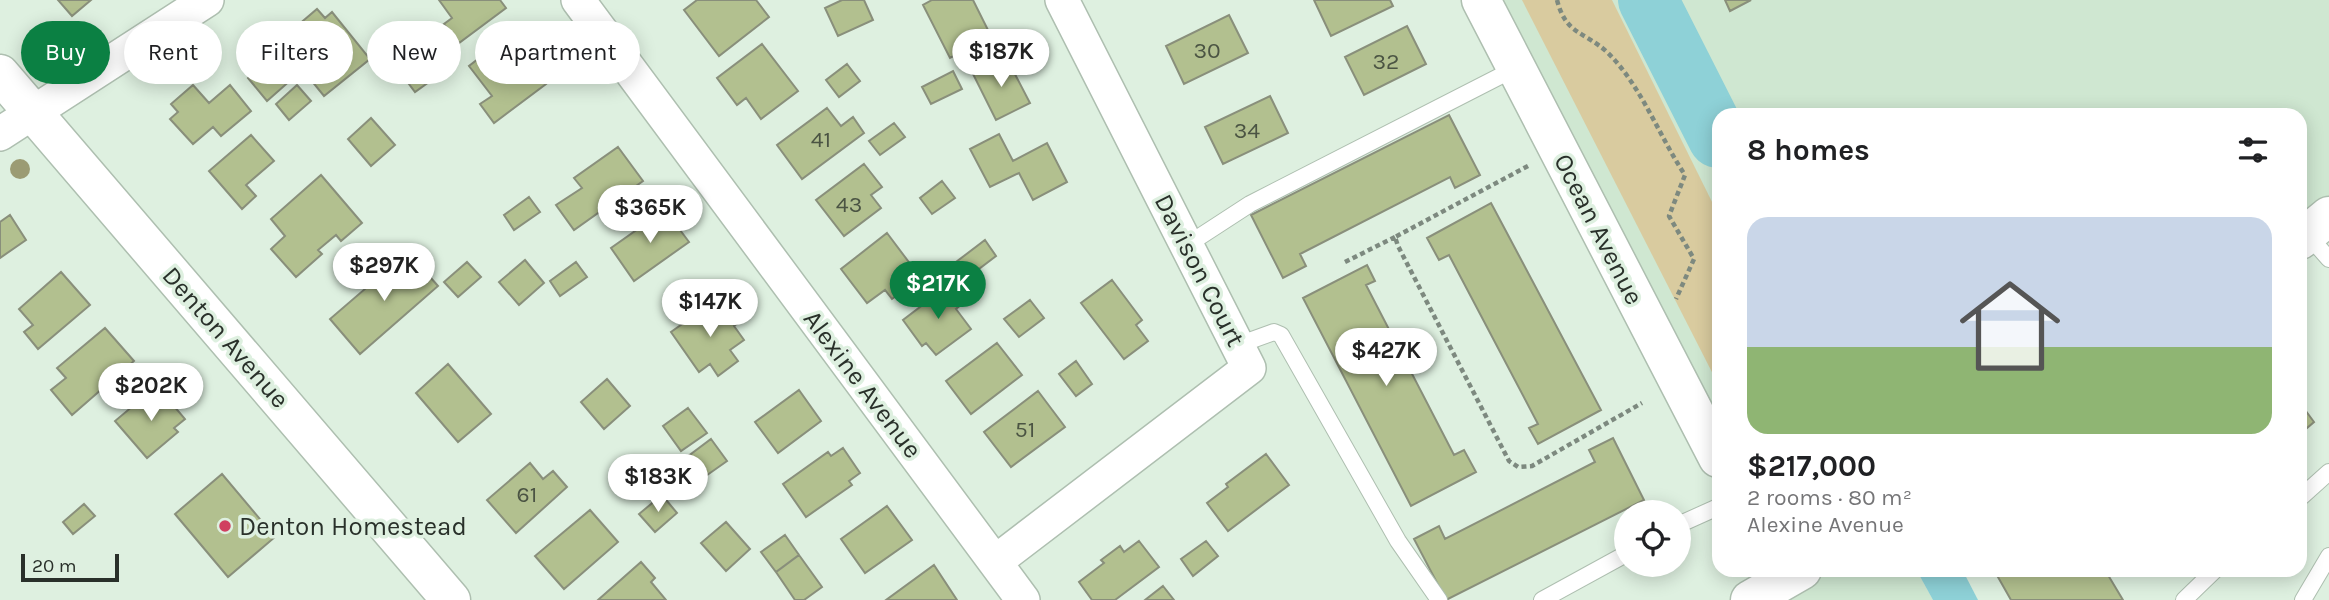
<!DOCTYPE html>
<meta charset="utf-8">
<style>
body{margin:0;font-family:Karla,sans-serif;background:#f2f2f2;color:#202124;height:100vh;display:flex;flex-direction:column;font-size:26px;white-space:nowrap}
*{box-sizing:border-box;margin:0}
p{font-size:23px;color:#757577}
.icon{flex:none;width:38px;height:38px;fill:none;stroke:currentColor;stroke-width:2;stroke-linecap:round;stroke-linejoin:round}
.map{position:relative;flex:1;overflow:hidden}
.details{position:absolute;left:1712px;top:108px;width:595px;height:469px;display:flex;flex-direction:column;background:#fff;border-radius:21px;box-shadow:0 4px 18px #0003}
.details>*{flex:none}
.banner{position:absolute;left:21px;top:21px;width:665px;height:63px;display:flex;gap:14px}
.fabs{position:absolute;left:1614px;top:500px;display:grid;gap:14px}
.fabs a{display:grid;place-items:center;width:77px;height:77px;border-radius:50%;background:#fff;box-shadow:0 4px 18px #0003;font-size:35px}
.scale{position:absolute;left:21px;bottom:18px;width:98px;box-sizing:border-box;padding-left:7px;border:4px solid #29302a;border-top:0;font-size:19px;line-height:24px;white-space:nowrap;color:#29302a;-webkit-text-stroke:5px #def0e0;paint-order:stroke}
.price{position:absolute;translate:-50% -60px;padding:0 16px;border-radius:24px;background:#fff;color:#222;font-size:23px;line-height:46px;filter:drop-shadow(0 2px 4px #0008)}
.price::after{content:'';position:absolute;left:50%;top:42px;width:21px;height:16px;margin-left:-10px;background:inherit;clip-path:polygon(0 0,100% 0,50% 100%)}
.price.on{background:#0b8043;color:#fff}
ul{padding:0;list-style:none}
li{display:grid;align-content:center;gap:14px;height:371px;padding:0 35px}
li span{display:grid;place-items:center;height:217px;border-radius:21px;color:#555}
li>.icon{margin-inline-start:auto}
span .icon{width:126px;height:126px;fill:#fffc;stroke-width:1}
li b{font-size:30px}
h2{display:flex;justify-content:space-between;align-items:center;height:84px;padding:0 35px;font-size:30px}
.chip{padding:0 24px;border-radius:32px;background:#fff;box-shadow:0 4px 18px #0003;font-size:24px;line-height:63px}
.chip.on{background:#0b8043;color:#fff}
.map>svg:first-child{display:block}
.built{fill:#cfe7d1}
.green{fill:#d9cb9f}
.water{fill:#8ed1d7}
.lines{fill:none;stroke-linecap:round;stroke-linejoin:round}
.river{stroke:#8ed1d7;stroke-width:60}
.building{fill:#b2c08f;stroke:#898f7b;stroke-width:2}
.service-casing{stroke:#aebfb0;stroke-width:18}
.minor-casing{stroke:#aebfb0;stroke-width:36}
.tertiary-casing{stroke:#aebfb0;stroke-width:41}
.secondary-casing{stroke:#aebfb0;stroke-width:41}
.path{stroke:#7d897f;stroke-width:4.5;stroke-dasharray:5 3.5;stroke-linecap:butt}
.service{stroke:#fff;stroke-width:16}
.minor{stroke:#fff;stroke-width:33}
.tertiary{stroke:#fff;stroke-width:38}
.secondary{stroke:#fff;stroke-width:38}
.tree{fill:#9b9b73}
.poi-dot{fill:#d04060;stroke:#def0e0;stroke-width:2.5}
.labels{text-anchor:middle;stroke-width:7;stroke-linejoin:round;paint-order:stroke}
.number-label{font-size:23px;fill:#4b5443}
.street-label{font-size:26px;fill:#29302a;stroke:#def0e0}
.poi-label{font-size:26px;fill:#29302a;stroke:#def0e0;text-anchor:start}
</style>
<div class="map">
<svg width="2329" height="600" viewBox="0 0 2329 600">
<rect width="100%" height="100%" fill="#def0e0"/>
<path class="built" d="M1475,0h854v211l-29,23v-118h-582v339z
M1781,570l136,1 16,29h-188z"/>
<path class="green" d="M1522,0h90l106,214 -1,168z"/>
<path class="water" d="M1917,571h46l15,29h-45z"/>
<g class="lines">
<path class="river" d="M1648,0l70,138"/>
</g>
<path class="building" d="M58,0h33l-19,16z
M439,0h61l6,8 -47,35 -15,-19 8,-6z
M697,0h59l13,17 -50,39 -35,-46z
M842,0h22l9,20 -35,16 -13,-28z
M932,0h41l18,36 -41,22 -27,-53z
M1314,0h76l3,6 -62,30z
M1725,0h26l-21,11z
M317,9l8,9 7,-6 38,47 -46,37 -35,-43 12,-10 -10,-12z
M1229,15l19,38 -64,31 -18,-38z
M1407,26l19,38 -62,31 -19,-38z
M509,35l37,49 -52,39 -14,-19 12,-8 -23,-30z
M762,44l36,47 -37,28 -15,-21 -9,7 -20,-27z
M422,49l18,25 -25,18 -18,-24z
M273,56l19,23 -25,22 -19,-23z
M1006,57l24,46 -34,17 -23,-46z
M847,64l13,17 -21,16 -13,-17z
M953,71l9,18 -31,15 -9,-17z
M193,85l16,18 21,-18 21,26 -30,25 -8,-9 -20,17 -23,-25 8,-7 -7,-8z
M297,85l14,16 -22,19 -13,-16z
M1270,96l18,37 -65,31 -18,-37z
M827,108l14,18 12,-9 11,16 -62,46 -25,-34z
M1449,115l31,60 -25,13 -5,-11 -150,77 6,12 -23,12 -32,-63z
M371,118l24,27 -24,21 -23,-27z
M894,123l11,14 -25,18 -11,-14z
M999,134l14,27 34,-18 20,39 -34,18 -14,-27 -29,14 -20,-38z
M251,135l23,26 -28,24 10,11 -14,13 -33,-38z
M618,147l25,34 -69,49 -18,-25 26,-17 -8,-10z
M864,164l18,23 -11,8 10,13 -37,28 -28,-36z
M321,175l41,48 -21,18 -5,-6 -18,15 4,4 -26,23 -25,-28 14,-13 -14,-17z
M942,181l13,17 -23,16 -12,-16z
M529,197l11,15 -26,18 -10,-15z
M1491,203l110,207 -63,34 -9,-16 9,-4 -89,-169 -10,5 -12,-22z
M665,210l24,32 -55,39 -23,-33z
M10,215l16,25 -26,18v-36z
M887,233l27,36 -8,5 7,10 -21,15 -7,-9 -18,13 -26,-34z
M985,240l11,16 -29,22 -11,-16z
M408,252l30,34 -78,68 -30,-35z
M525,260l19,23 -25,22 -20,-23z
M467,262l14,15 -23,20 -14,-15z
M576,262l11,15 -27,19 -10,-15z
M1367,265l8,16 -9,4 88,170 10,-5 12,22 -65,34 -108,-208z
M61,272l29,33 -52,44 -14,-17 9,-7 -14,-16z
M1112,280l30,40 -6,5 12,16 -24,18 -43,-56z
M949,285l14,18 -7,6 15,20 -35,26 -10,-12 -4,3 -19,-26z
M716,300l10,15 5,-3 8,10 -5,4 10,14 -14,10 8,11 -20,15 -8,-12 -11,8 -28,-40z
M1030,300l14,18 -25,19 -15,-18z
M105,328l29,33 -62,54 -21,-25 15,-12 -9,-10z
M997,343l25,32 -51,39 -25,-33z
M1076,361l16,23 -16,12 -17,-22z
M448,364l43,50 -33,28 -42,-49z
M607,379l23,27 -26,23 -23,-27z
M799,390l22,31 -43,32 -23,-31z
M1038,391l27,36 -54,40 -27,-35z
M162,392l23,27 -11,9 4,4 -31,26 -32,-37 31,-26 5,5z
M2300,403l14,19 -14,12z
M688,408l19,25 -26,18 -18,-25z
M1613,438l31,62 -198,100 -32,-61 25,-13 6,13 150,-77 -6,-12z
M711,439l16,22 -24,17 -16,-21z
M843,448l17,25 -11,8 3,4 -46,32 -23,-33 45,-32 3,4z
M1266,454l23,31 -61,46 -21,-28 21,-16 -2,-3z
M530,463l13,16 10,-8 14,16 -51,46 -29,-33z
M222,474l53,63 -47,40 -53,-63z
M662,495l15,18 -22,19 -16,-18z
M84,504l11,12 -22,18 -10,-12z
M887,506l25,34 -47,33 -24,-34z
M590,510l28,32 -54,47 -29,-33z
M726,522l24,27 -24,22 -25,-28z
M785,535l14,20 -23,17 -15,-20z
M1139,541l20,26 -44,33h-23l-13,-18 25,-19 -3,-3 19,-14 4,6z
M1206,541l12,15 -25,20 -12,-17z
M799,555l23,32 -18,13h-9l-19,-28z
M641,562l14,16 -4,4 15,18h-68z
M934,565l23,35h-71z
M1994,570h111l18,30h-112z
M1163,586l11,14h-29z"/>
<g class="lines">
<defs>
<path id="service" d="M2307,234l22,25
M1187,245l63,-41 266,-136
M1238,345l36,-13 7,3 117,206 41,59
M2300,498l29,-26
M1678,525l40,-18
M1542,600l84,-46
M2184,600l31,-30
M2303,600l26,-44"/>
<path id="minor" d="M578,0l445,600
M0,134l207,-134
M995,562l254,-194 -187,-368"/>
<path id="tertiary" d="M0,74l451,526"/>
<path id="secondary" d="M1481,0l237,458
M2300,240l29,-24
M1750,600l52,-30"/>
</defs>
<use href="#service" class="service-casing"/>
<use href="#minor" class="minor-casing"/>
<use href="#tertiary" class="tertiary-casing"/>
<use href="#secondary" class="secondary-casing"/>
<path class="path" d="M1557,0c9,35 27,31 50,52 34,33 52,84 78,123l-16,41 25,43 -18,40
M1528,166l-133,71 3,9 111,215 9,6 14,-1 110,-63
M1345,262l50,-25"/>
<use href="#service" class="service"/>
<use href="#minor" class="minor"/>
<use href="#tertiary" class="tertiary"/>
<use href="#secondary" class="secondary"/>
</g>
<circle class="tree" cx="20" cy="169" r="10"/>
<circle class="poi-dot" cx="225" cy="526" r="7"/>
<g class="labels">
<g class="number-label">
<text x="1207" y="58">30</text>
<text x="1386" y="69">32</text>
<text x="1247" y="138">34</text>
<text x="821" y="147">41</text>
<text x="849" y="212">43</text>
<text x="1025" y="437">51</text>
<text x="527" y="502">61</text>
</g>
<g class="street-label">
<text transform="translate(1599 229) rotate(63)" y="9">Ocean Avenue</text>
<text transform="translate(1200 270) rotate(63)" y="9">Davison Court</text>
<text transform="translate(226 337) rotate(49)" y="9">Denton Avenue</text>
<text transform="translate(863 384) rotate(53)" y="9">Alexine Avenue</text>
</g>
<g class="poi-label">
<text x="239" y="535">Denton Homestead</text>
</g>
</g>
</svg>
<div class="fabs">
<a><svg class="icon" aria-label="locate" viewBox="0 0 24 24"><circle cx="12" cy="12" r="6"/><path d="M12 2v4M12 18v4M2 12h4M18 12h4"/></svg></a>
</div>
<div class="scale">20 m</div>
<b class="price" style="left:1001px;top:89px">$187K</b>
<b class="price" style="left:650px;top:245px">$365K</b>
<b class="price" style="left:384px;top:303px">$297K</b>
<b class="price on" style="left:938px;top:321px">$217K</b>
<b class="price" style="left:710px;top:339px">$147K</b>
<b class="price" style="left:1386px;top:388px">$427K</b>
<b class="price" style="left:151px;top:423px">$202K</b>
<b class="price" style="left:658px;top:514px">$183K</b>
<div class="banner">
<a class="chip on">Buy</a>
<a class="chip">Rent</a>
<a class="chip">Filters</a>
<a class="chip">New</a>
<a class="chip">Apartment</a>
</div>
<section class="details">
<h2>8 homes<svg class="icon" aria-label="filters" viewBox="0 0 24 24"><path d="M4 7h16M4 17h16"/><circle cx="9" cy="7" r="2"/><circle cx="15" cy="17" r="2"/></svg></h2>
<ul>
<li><span style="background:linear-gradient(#c9d6e8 60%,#8fb573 0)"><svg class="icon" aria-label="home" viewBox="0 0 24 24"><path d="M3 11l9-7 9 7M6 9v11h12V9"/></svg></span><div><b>$217,000</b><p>2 rooms · 80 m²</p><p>Alexine Avenue</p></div></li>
</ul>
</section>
</div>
